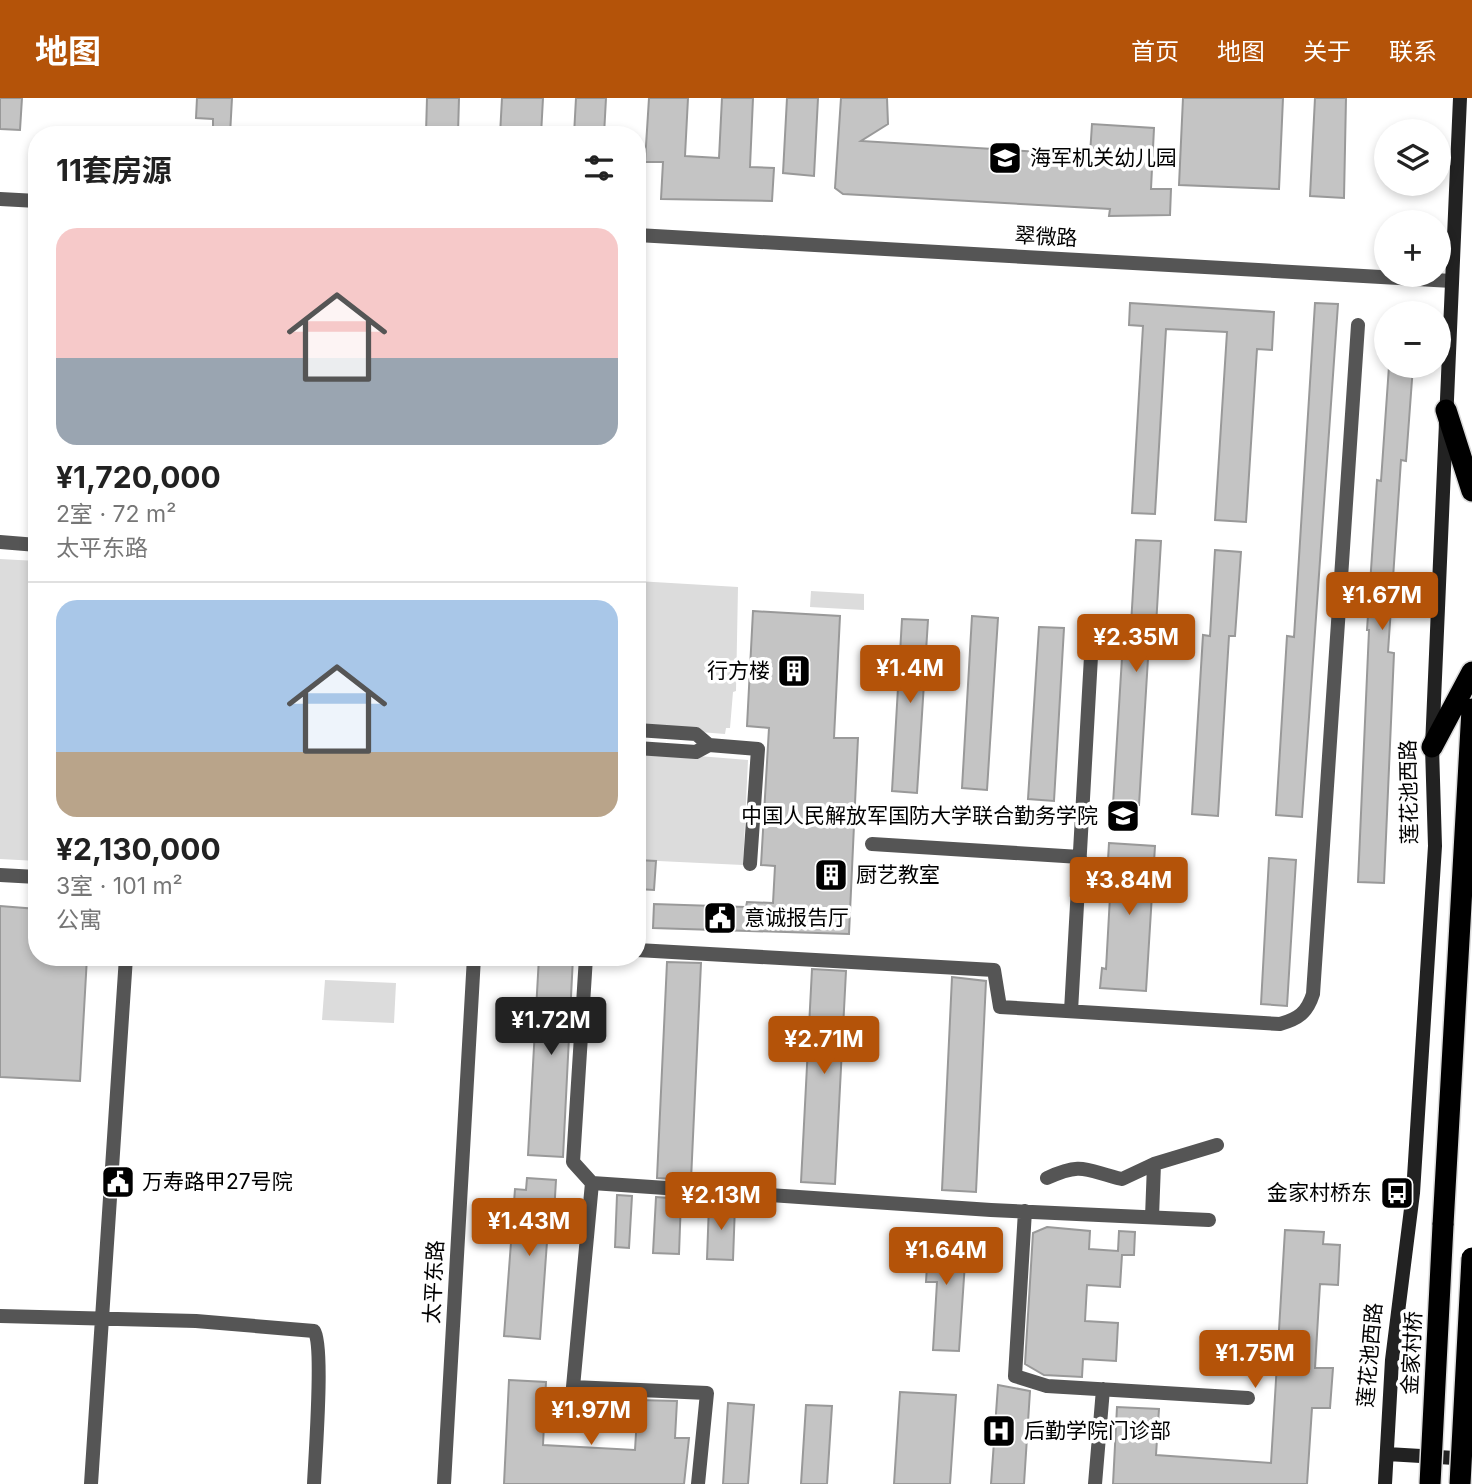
<!DOCTYPE html>
<html lang="zh">
<meta charset="utf-8">
<style>
body{margin:0;font-family:Inter,"Noto Sans SC",sans-serif;background:#f2f2f2;color:#222;height:100vh;display:flex;flex-direction:column;font-size:26px;white-space:nowrap}
*{box-sizing:border-box;margin:0}
p{font-size:23px;color:#767676}
.icon{flex:none;width:38px;height:38px;fill:none;stroke:currentColor;stroke-width:2;stroke-linecap:round;stroke-linejoin:round}
.map{position:relative;flex:1;overflow:hidden}
.drawer{position:absolute;left:28px;top:28px;width:618px;height:840px;display:flex;flex-direction:column;background:#fff;border-radius:28px;box-shadow:0 4px 10px #0003}
.drawer>*{flex:none}
.buttons{position:absolute;left:1374px;top:21px;display:grid;gap:14px}
.buttons a{display:grid;place-items:center;width:77px;height:77px;border-radius:50%;background:#fff;box-shadow:0 4px 10px #0003;font-size:35px}
.price{position:absolute;translate:-50% -60px;padding:0 16px;border-radius:7px;background:#b45309;color:#fff;font-size:23px;line-height:46px;filter:drop-shadow(0 2px 4px #0008)}
.price::after{content:'';position:absolute;left:50%;top:42px;width:21px;height:16px;margin-left:-10px;background:inherit;clip-path:polygon(0 0,100% 0,50% 100%)}
.price.active{background:#222;color:#fff}
ul{padding:0;list-style:none}
li{display:grid;align-content:center;gap:14px;height:371px;padding:0 28px}
li+li{border-top:2px solid #e0e0e0}
li span{display:grid;place-items:center;height:217px;border-radius:21px;color:#555}
li>.icon{margin-inline-start:auto}
span .icon{width:126px;height:126px;fill:#fffc;stroke-width:1}
li b{font-size:30px}
h2{display:flex;justify-content:space-between;align-items:center;height:84px;padding:0 28px;font-size:30px}
header{display:flex;align-items:center;gap:42px;box-sizing:border-box;height:98px;padding:0 35px;background:#b45309;color:#fff}
header strong{font-size:33px}
nav{display:flex;gap:38px;margin-inline-start:auto;font-size:24px}
.map>svg:first-child{display:block}
.green{fill:#dcdcdc}
.building{fill:#c4c4c4;stroke:#999;stroke-width:2}
.lines{fill:none;stroke-linecap:round;stroke-linejoin:round}
.highway-casing{stroke:#dbdbdb;stroke-width:24}
.street{stroke:#555;stroke-width:14}
.secondary{stroke:#222;stroke-width:14}
.highway{stroke:#000;stroke-width:21}
.highway-bridge-casing{stroke:#dbdbdb;stroke-width:24;stroke-linecap:butt}
.highway-bridge{stroke:#000;stroke-width:21}
.labels{text-anchor:middle;stroke-width:7;stroke-linejoin:round;paint-order:stroke}
.poi-label{font-size:21px;fill:#000;stroke:#fff;text-anchor:start}
.street-label{font-size:21px;fill:#000;stroke:#fff}
</style>
<header>
<strong>地图</strong>
<nav><a>首页</a><a>地图</a><a>关于</a><a>联系</a></nav>
</header>
<div class="map">
<svg width="1472" height="1386" viewBox="0 0 1472 1386">
<rect width="100%" height="100%" fill="#fff"/>
<path class="green" d="M0,461l37,2v300l-37,-2z
M637,483l101,6 -2,104 -3,1 -3,36h-4l-1,6 -88,-7z
M811,493l53,3v16l-54,-3z
M637,653l111,9 -5,105 -106,-5z
M325,882l71,3 -2,40 -72,-3z"/>
<path class="building" d="M0,0h22l-2,32 -20,-1z
M197,0h35l-2,37h-17v-16l-17,-1z
M427,0h32l-1,36 -32,-1z
M502,0h41l-2,37h-41z
M576,0h30l-2,37h-30z
M649,0h39l-3,58 34,2 3,-60h31l-3,69 24,1 -2,33 -111,-2 2,-37h-18z
M787,0h31l-4,78 -31,-3z
M841,0h46l1,26 -27,17 229,14 2,-31 62,4 -3,61h20l-1,26 -61,1 1,-7 -267,-15 -8,-6z
M1183,0h100l-4,91 -100,-4z
M1315,0h31l-2,100 -34,-2z
M1130,205l144,9 -2,38 -15,-1 -11,173 -31,-2 12,-188 -61,-3 -11,185 -23,-1 11,-187 -14,-1z
M1315,205l23,1 -36,513 -26,-2 11,-179 7,1z
M1389,268h24l-7,95 -5,-1 -13,192 6,1 -10,230 -26,-1 11,-252h-2l10,-150 4,1z
M1136,442l25,1 -5,85h-6l-11,179 -26,-1 11,-179h7z
M1215,452l26,2 -6,84h-6l-11,180 -26,-2 11,-179 7,1z
M753,513l87,5 -6,122h24l-9,196 -196,-6 1,-24 92,3 1,-5 26,1 2,-37 -14,-1 8,-137 -22,-2z
M972,518l26,2 -11,172 -25,-2z
M902,521l26,1 -11,173 -25,-2z
M1039,529l25,1 -10,173 -26,-2z
M1109,745l46,3 -9,145 -46,-3 2,-20 4,1 6,-109h-4z
M1269,760l27,2 -9,146 -26,-2z
M637,762l19,1 -2,29 -17,-1z
M0,808l37,3v48h50l-7,124 -80,-4z
M539,859h34l-10,200 -35,-2z
M667,864l34,1 -10,217 -34,-2z
M812,871l34,2 -11,213 -34,-2z
M952,879l34,4 -10,211 -34,-2z
M527,1080l29,2 -2,34h-5l-9,125 -36,-3 11,-147 11,1z
M617,1097l15,1 -3,52 -14,-1z
M656,1099l25,2 -2,55 -26,-1z
M709,1106l26,1 -2,55 -26,-1z
M1047,1129l43,4 -1,18 29,2 1,-20 16,1 -1,23h-12l-2,32 -33,-2 -2,36 33,2 -2,38 -33,-2 -1,18 -38,-2 -19,-11 8,-131z
M1285,1132l39,2 -1,12 17,1 -2,40 -18,-1 -5,84h18l-3,40h-18l-5,76h-194l4,-77 42,2 -3,46 115,8z
M921,1136l40,3v10l5,1 -7,103 -26,-1 4,-68h-11l2,-34h-8z
M509,1282l37,2 -3,63 92,5 3,-50 39,1 -2,37h14l-5,46h-180z
M998,1287l32,6 -6,93h-33z
M900,1294l56,3 -6,89h-56z
M728,1305l26,2 -6,79h-25z
M806,1307l26,1 -5,78h-26z"/>
<g class="lines">
<defs>
<path id="highway" d="M1446,312l26,81
M1432,649l40,-75
M1443,1127l29,-516"/>
</defs>
<use href="#highway" class="highway-casing"/>
<path class="street" d="M0,101l37,2
M637,137l815,46
M0,444l37,3
M637,632l59,4 13,11 49,4 -8,115
M637,650l59,4 13,-7
M872,746l208,13
M0,777l37,2
M637,852l357,20 6,37 280,17c18,-5 27,-11 33,-30l45,-669
M586,859l-13,205 19,21 399,27 218,10
M1071,913l22,-390
M1047,1080c37,-17 39,-7 75,1l32,-15 63,-19
M592,1085l-19,204 134,6 -9,91
M1025,1113l-10,165 32,10 201,12
M1152,1119l2,-53
M0,1218l196,5 118,10c10,13 1,129 0,153
M91,1386l35,-527
M444,1386l30,-527
M1095,1386l8,-95"/>
<path class="secondary" d="M1387,1356l85,5
M1385,1386l7,-124 21,-167 22,-347 -3,-99 28,-649"/>
<use href="#highway" class="highway"/>
<defs>
<path id="highway-bridge" d="M1430,1386l13,-259
M1460,1386l12,-226"/>
</defs>
<use href="#highway-bridge" class="highway-bridge-casing"/>
<use href="#highway-bridge" class="highway-bridge"/>
</g>
<defs>
<symbol id="school-square" viewBox="-11 -11 22 22"><rect x="-9" y="-9" width="18" height="18" rx="4" fill="#000" stroke="#fff"/><path d="M0-5L7-2L0 1L-7-2ZM-4 1L0 2.5L4 1V4Q0 6-4 4Z" fill="#fff"/></symbol>
<symbol id="building-square" viewBox="-11 -11 22 22"><rect x="-9" y="-9" width="18" height="18" rx="4" fill="#000" stroke="#fff"/><path d="M-4-6H4V6H1V3H-1V6H-4ZM-2.5-4.3h1.7v1.8h-1.7ZM.8-4.3h1.7v1.8H.8ZM-2.5-1h1.7V.8h-1.7ZM.8-1h1.7V.8H.8Z" fill="#fff"/></symbol>
<symbol id="university-square" viewBox="-11 -11 22 22"><rect x="-9" y="-9" width="18" height="18" rx="4" fill="#000" stroke="#fff"/><path d="M0-5L7-2L0 1L-7-2ZM-4 1L0 2.5L4 1V4Q0 6-4 4Z" fill="#fff"/></symbol>
<symbol id="civic-square" viewBox="-11 -11 22 22"><rect x="-9" y="-9" width="18" height="18" rx="4" fill="#000" stroke="#fff"/><path d="M-.6-6.5H3V-4.5H.6V-3L4-1V1h2V6H-6V1h2V-1L-.6-3ZM-1.2 2.5V6h2.4V2.5Z" fill="#fff"/></symbol>
<symbol id="bus-square" viewBox="-11 -11 22 22"><rect x="-9" y="-9" width="18" height="18" rx="4" fill="#000" stroke="#fff"/><path d="M-5-6H5V4H4V6H2V4H-2V6H-4V4H-5ZM-3.5-4V0h7V-4ZM-3.5 1.2v1.5H-2V1.2ZM2 1.2v1.5H3.5V1.2Z" fill="#fff"/></symbol>
<symbol id="hospital-square" viewBox="-11 -11 22 22"><rect x="-9" y="-9" width="18" height="18" rx="4" fill="#000" stroke="#fff"/><path d="M-5-5h3v3.5h4V-5h3V5h-3V1.5h-4V5h-3Z" fill="#fff"/></symbol>
</defs>
<g fill-rule="evenodd">
<use href="#school-square" x="986" y="41" width="38" height="38"/>
<use href="#building-square" x="775" y="554" width="38" height="38"/>
<use href="#university-square" x="1104" y="699" width="38" height="38"/>
<use href="#building-square" x="812" y="758" width="38" height="38"/>
<use href="#civic-square" x="701" y="801" width="38" height="38"/>
<use href="#civic-square" x="99" y="1065" width="38" height="38"/>
<use href="#bus-square" x="1378" y="1076" width="38" height="38"/>
<use href="#hospital-square" x="980" y="1314" width="38" height="38"/>
</g>
<g class="labels">
<g class="poi-label">
<text x="1030" y="67">海军机关幼儿园</text>
<text x="770" y="580" text-anchor="end">行方楼</text>
<text x="1098" y="725" text-anchor="end">中国人民解放军国防大学联合勤务学院</text>
<text x="856" y="784">厨艺教室</text>
<text x="744" y="827">意诚报告厅</text>
<text x="142" y="1091">万寿路甲27号院</text>
<text x="1372" y="1102" text-anchor="end">金家村桥东</text>
<text x="1024" y="1340">后勤学院门诊部</text>
</g>
<g class="street-label">
<text transform="translate(1046 139) rotate(3)" y="7">翠微路</text>
<text transform="translate(1409 694) rotate(-91)" y="7">莲花池西路</text>
<text transform="translate(434 1184) rotate(-87)" y="7">太平东路</text>
<text transform="translate(1412 1255) rotate(-87)" y="7">金家村桥</text>
<text transform="translate(1370 1257) rotate(-85)" y="7">莲花池西路</text>
</g>
</g>
</svg>
<div class="buttons">
<a><svg class="icon" aria-label="layers" viewBox="0 0 24 24"><path d="M12 4l9 5-9 5-9-5zM3 14l9 5 9-5"/></svg></a>
<a>+</a>
<a>−</a>
</div>
<b class="price" style="left:1382px;top:534px">¥1.67M</b>
<b class="price" style="left:1136px;top:576px">¥2.35M</b>
<b class="price" style="left:910px;top:607px">¥1.4M</b>
<b class="price" style="left:1129px;top:819px">¥3.84M</b>
<b class="price active" style="left:551px;top:959px">¥1.72M</b>
<b class="price" style="left:824px;top:978px">¥2.71M</b>
<b class="price" style="left:721px;top:1134px">¥2.13M</b>
<b class="price" style="left:529px;top:1160px">¥1.43M</b>
<b class="price" style="left:946px;top:1189px">¥1.64M</b>
<b class="price" style="left:1255px;top:1292px">¥1.75M</b>
<b class="price" style="left:591px;top:1349px">¥1.97M</b>
<section class="drawer">
<h2>11套房源<svg class="icon" aria-label="filters" viewBox="0 0 24 24"><path d="M4 7h16M4 17h16"/><circle cx="9" cy="7" r="2"/><circle cx="15" cy="17" r="2"/></svg></h2>
<ul>
<li><span style="background:linear-gradient(#f6c9c9 60%,#9aa5b1 0)"><svg class="icon" aria-label="home" viewBox="0 0 24 24"><path d="M3 11l9-7 9 7M6 9v11h12V9"/></svg></span><div><b>¥1,720,000</b><p>2室 · 72 m²</p><p>太平东路</p></div></li>
<li><span style="background:linear-gradient(#a9c7e8 70%,#b9a48a 0)"><svg class="icon" aria-label="home" viewBox="0 0 24 24"><path d="M3 11l9-7 9 7M6 9v11h12V9"/></svg></span><div><b>¥2,130,000</b><p>3室 · 101 m²</p><p>公寓</p></div></li>
</ul>
</section>
</div>
